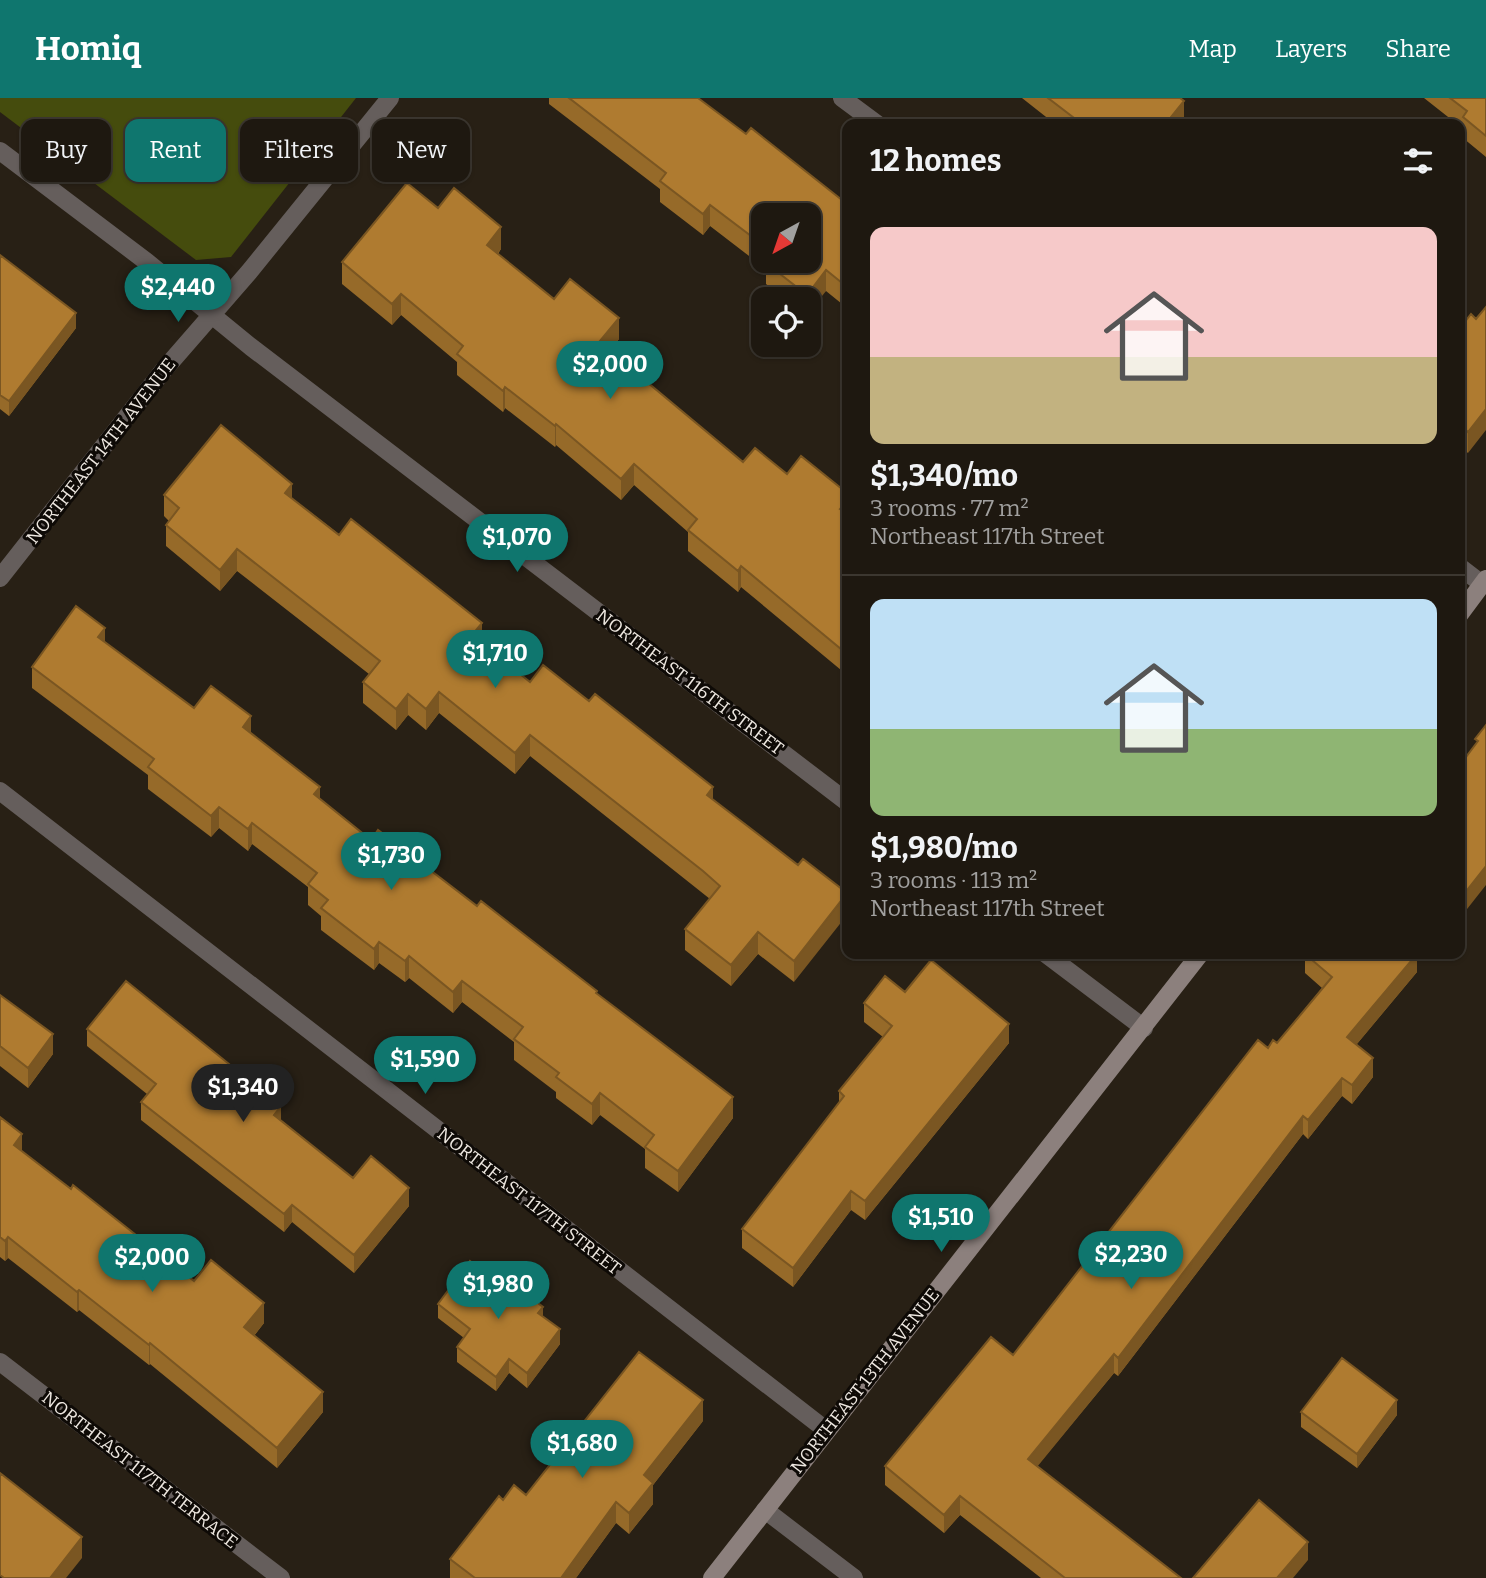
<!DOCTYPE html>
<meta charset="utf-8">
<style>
body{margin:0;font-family:Bitter,serif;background:#262119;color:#f1f3f6;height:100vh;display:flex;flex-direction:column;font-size:26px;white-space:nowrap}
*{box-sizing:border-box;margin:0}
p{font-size:23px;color:#a1a09f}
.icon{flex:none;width:38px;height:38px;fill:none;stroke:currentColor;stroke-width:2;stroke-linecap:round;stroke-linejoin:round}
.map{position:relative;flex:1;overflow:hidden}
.details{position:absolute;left:842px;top:21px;width:623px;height:840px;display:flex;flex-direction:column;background:#1e1810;border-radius:14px;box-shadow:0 2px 5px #0004,0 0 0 2px #3c3730}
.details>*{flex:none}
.guide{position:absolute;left:21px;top:21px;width:665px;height:63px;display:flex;gap:14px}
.needle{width:46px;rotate:220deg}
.fabs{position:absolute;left:751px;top:105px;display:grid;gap:14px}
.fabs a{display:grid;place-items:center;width:70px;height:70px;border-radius:14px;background:#1e1810;box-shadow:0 2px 5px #0004,0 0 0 2px #3c3730;font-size:35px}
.price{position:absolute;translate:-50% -60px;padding:0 16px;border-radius:24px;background:#0f766e;color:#fff;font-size:23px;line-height:46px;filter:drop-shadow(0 2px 4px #0008)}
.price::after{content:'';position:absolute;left:50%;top:42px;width:21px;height:16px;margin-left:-10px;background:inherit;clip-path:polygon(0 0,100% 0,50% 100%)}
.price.on{background:#222;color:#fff}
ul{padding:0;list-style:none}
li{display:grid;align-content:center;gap:14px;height:371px;padding:0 28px}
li+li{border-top:2px solid #3c3730}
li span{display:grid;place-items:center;height:217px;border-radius:14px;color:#555}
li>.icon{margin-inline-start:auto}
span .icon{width:126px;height:126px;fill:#fffc;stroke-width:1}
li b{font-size:30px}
h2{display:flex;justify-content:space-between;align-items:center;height:84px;padding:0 28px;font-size:30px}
.tag{padding:0 24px;border-radius:14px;background:#1e1810;box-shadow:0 2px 5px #0004,0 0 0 2px #3c3730;font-size:24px;line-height:63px}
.tag.on{background:#0f766e;color:#fff}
header{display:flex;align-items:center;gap:42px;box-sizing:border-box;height:98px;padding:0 35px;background:#0f766e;color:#fff}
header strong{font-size:33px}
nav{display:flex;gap:38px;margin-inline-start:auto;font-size:24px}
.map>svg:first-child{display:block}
.green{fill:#454c0d}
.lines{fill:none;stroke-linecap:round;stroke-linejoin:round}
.street{stroke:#655e5c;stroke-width:18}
.secondary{stroke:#8c807d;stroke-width:18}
.wall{fill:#966a29;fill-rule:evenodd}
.shaded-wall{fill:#7a5622}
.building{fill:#af7b30;stroke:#7a5622;stroke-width:2}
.labels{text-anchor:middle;stroke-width:6;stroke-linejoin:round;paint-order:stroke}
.street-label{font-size:18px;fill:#ede7e0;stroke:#0e0a06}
</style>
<header>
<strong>Homiq</strong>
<nav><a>Map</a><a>Layers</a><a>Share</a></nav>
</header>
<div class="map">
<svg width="1486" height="1480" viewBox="0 0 1486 1480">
<rect width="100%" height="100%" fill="#282015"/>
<path class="green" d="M0,0h356l-125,159 -35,3 -196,-148z"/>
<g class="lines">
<path class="street" d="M842,0l35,26
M0,53l147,111 104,85 596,455
M1460,469l22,17
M0,480l162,-206 87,-100 141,-174
M0,693l826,639
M1046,856l98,74
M0,1264l281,216
M765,1412l89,68"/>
<path class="secondary" d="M1460,516l26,-35
M712,1480l488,-624"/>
</g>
<path class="wall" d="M549,0h149l48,36 101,70v104l-21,-17 -18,8h-23l-19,-15v-15l-56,-43 -7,9 -43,-33v-13l-111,-85zM763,117l45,46h-45z
M1022,0h158l4,24 -2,2h-127z
M1424,0h62v59l-23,-19v-9l-3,-3v-2h-3z
M438,110l63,41 -3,5 56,45 65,40 -9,12 133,111 44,12 60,19v182l-106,-88 -3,5 -50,-41v-19l-54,-47 -13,15 -65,-55 -1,2 -50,-39 -2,4 -46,-37v-13l-56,-47 -9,10 -50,-41v-22z
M0,157l76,73 -67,88 -9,-7z
M1471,216l-3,139 -8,-7v-118z
M164,397l128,3 190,146 48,38 183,118 85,65 -4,117 -36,-28 -27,32 -46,-36v-21l25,-30 -180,-143 -15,18 -76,-61 -13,17 -18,-15 -12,15 -33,-27v-21l6,-8 -132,-103 -17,20 -54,-45v-21l3,-4 -5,-5z
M105,544l89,66 57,25 69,66 51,41 106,66 120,88 136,124 -55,74 -33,-24v-19l-45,-34 -8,10 -36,-27v-6l-42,-32v-18l-52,-40 -9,11 -44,-35 -4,4 -26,-19 -5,7 -53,-40v-14l-13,-11v-18l-56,-43 -4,7 -29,-23 -8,9 -63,-48v-14l-116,-87v-21z
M1305,856l112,18 -61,73 17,32 -21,27 -10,-8 -34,43 -5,-5 -185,242 -4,-3 -77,93 144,112h-140l-81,-63 -16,18 -59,-48v-19l128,-111 255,-307 9,-5 45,-55 -17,-15z
M905,894l104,51 -144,177 -14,-10 -58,77 -51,-39v-19l97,-126v-12l44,-54 -19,-15v-19z
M0,897l53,59 -25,34 -28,-22z
M87,931l194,91 72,58 56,28 -55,67 -62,-51 -8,10 -143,-112v-18l6,-8 -60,-48z
M0,1019l22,35 172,129 70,42 -10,13 69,76 -46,56 -127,-104 -1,1 -70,-55 -2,2 -69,-54 -3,3 -5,-4z
M438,1206l105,13 17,27 -33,44 -18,-15 -13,18 -39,-29v-15l7,-9 -26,-20z
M1301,1314l96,3 -40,53 -56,-41z
M703,1323l-50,64v19l-24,30 -13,-11 -40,55h-126v-19l53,-59 23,-5z"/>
<path class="shaded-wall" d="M1184,3v21l-2,2h-11v-7z
M710,107v21l-7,9v-21z
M501,129v22l-14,17v-21z
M826,172v21l-18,23v-15h-1v-4z
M401,196v21l-9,10v-21z
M76,215v15l-67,88v-15z
M619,220v21l-20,24v-21z
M505,289v21l-2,4v-21z
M1486,311v21l-18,23v-21z
M556,326v21l-1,2v-21z
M634,366v21l-13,15v-21z
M292,386v21l-7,-12z
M847,403v21l-7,-13z
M237,451v22l-17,20v-21z
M741,468v21l-3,5v-21z
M482,525v21l-10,-9z
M105,530v21l-7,-12z
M439,594v21l-13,17v-21z
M408,596v21l-12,15v-21z
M251,618v22l-8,-11z
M530,637v21l-15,18v-21z
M320,689v21l-6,-14z
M713,689v21l-6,-13z
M219,709v21l-8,9v-21z
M252,725v21l-4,7v-22z
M1486,768v19l-26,33v-19z
M847,796v21l-53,67v-21z
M758,834v22l-27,32v-21z
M379,844v21l-5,7v-21z
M1417,856v18l-70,84v-19z
M409,858v22l-4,4v-21z
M462,883v21l-9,11v-21z
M1009,926v19l-144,177v-19z
M53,936v20l-25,34v-20z
M1373,960v19l-21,27v-19z
M1342,980v18l-34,43v-19z
M600,995v22l-8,10v-21z
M733,999v21l-55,74v-21z
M281,1008v18l-7,-9z
M1303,1018v18l-185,242v-18z
M22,1036v20l-8,-9z
M409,1090v18l-55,67v-18z
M851,1093v19l-58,77v-19z
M292,1107v17l-8,10v-18z
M8,1139v21l-3,3v-20z
M79,1192v20l-2,2v-20z
M264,1205v20l-20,25v-21z
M543,1209v14l-5,-8z
M560,1231v15l-33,44v-15z
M150,1245v21l-1,1v-20z
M1114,1256v19l-86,105v-19z
M509,1261v14l-13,18v-14z
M323,1294v20l-46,56v-20z
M703,1302v21l-50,64v19l-24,30v-21l15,-38z
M1397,1302v15l-40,53v-14z
M960,1398v19l-16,18v-18z
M616,1404v21l-40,55h-15z
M82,1439v21l-16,20h-16z
M1308,1444v18l-15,18h-16z"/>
<path class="building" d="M569,0h129l48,36 5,-6 96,76v83l-21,-17 -19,25 -41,-32 1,-2h41v-46h-45v30l-53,-40 -7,9 -43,-33 6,-8z
M1048,0h132l4,3 -13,16 9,7h-98z
M1450,0h36v38l-23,-19 4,-6z
M407,85l31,25 16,-20 47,39 -14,18 67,54 16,-20 49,39 -20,24 144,120 12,-14 32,26 14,-18 46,37v8l-7,8 7,5v140l-106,-88 -3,5 -50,-41 9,-11 -63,-55 -13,15 -65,-55 -1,2 -50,-39 -2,4 -46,-37 6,-8 -62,-52 -9,10 -50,-42z
M0,157l76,58 -67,88 -9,-6z
M1486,209v102l-18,23 -8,-7v-97l11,-14 5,5z
M221,327l71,59 -7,9 54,42 12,-16 131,104 -10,12 58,47 13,-17 46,36 6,-7 118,93 -6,8 91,70 5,-6 44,34 -53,68 -36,-29 -27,33 -46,-36 35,-43 -17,-15 -173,-136 -15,18 -76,-61 -13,17 -18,-15 -12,15 -33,-27 17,-21 -143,-112 -17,21 -54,-45 13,-17 -15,-13z
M76,508l29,22 -7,9 96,71 17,-22 40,30 -8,11 77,60 -6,7 57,46 7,-10 99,76 4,-5 116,90 -1,2 137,104 -55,74 -33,-24 9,-12 -54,-42 -8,11 -36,-27 3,-4 -45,-34 9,-12 -61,-46 -9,11 -44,-36 -4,5 -26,-19 -5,7 -53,-41 7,-8 -20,-16 9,-11 -65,-50 -4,6 -29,-22 -8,9 -63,-49 6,-8 -122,-92z
M1486,627v141l-26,33v-134l18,-24 -3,-2z
M1305,856h112l-70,83 26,21 -21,27 -10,-7 -34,42 -5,-4 -185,242 -4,-4 -86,105 153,119h-116l-105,-82 -16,19 -59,-49 106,-129 22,18 245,-315 10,8 5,-8 4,3 55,-66z
M931,862l78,64 -144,177 -14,-10 -58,77 -51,-39 102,-133 -5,-5 53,-65 -28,-23 21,-27 20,16z
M126,883l155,125 -7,9 79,63 18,-22 38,32 -55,67 -62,-50 -8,9 -143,-112 15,-18 -69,-55z
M0,897l53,39 -25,34 -28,-22z
M0,1019l22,17 -8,11 57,44 2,-4 121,96 17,-21 53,43 -20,24 79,65 -46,56 -127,-105 -1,2 -70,-55 -2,2 -69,-55 -3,4 -5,-4z
M470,1163l34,26 4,-7 35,27 -5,6 22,16 -33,44 -18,-14 -13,18 -39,-30 13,-18 -32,-25z
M639,1254l64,48 -59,75 9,8 -24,30 -13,-11 -55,76h-86l-25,-19 49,-63 4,4 11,-15 12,10z
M1342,1260l55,42 -40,54 -56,-42z
M0,1375l82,64 -32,41h-46l-4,-3z
M1259,1402l49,42 -31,36h-84z"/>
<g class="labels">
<g class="street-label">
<text transform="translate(101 353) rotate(-52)" y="6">NORTHEAST 14TH AVENUE</text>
<text transform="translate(690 584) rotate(37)" y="6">NORTHEAST 116TH STREET</text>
<text transform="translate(529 1103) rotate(38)" y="6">NORTHEAST 117TH STREET</text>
<text transform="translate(865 1283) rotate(-52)" y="6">NORTHEAST 13TH AVENUE</text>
<text transform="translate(140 1372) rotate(38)" y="6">NORTHEAST 117TH TERRACE</text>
</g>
</g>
</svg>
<div class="fabs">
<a><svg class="needle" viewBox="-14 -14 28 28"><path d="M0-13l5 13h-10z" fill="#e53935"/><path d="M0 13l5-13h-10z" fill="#a1a09f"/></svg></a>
<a><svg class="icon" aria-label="locate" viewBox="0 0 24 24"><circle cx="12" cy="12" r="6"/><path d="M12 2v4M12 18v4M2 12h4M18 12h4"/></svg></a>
</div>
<b class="price" style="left:178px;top:226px">$2,440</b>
<b class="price" style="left:610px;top:303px">$2,000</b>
<b class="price" style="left:517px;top:476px">$1,070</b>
<b class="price" style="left:495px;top:592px">$1,710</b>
<b class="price" style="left:391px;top:794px">$1,730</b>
<b class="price" style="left:425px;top:998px">$1,590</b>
<b class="price on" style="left:243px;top:1026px">$1,340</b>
<b class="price" style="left:941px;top:1156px">$1,510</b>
<b class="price" style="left:1131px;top:1193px">$2,230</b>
<b class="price" style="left:152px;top:1196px">$2,000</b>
<b class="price" style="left:498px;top:1223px">$1,980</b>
<b class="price" style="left:582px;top:1382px">$1,680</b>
<div class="guide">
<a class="tag">Buy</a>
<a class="tag on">Rent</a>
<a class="tag">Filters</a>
<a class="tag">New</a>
</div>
<section class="details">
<h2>12 homes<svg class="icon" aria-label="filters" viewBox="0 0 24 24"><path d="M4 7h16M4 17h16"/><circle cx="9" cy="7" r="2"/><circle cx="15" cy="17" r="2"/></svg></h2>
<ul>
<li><span style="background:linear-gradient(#f6c9c9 60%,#c2b280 0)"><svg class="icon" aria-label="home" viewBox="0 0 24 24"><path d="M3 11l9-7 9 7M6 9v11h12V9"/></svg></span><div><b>$1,340/mo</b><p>3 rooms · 77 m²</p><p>Northeast 117th Street</p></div></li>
<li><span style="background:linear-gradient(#bfe0f5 60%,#8fb573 0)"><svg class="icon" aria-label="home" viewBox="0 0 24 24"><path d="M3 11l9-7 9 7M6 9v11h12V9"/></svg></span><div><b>$1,980/mo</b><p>3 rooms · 113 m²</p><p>Northeast 117th Street</p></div></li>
</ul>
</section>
</div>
